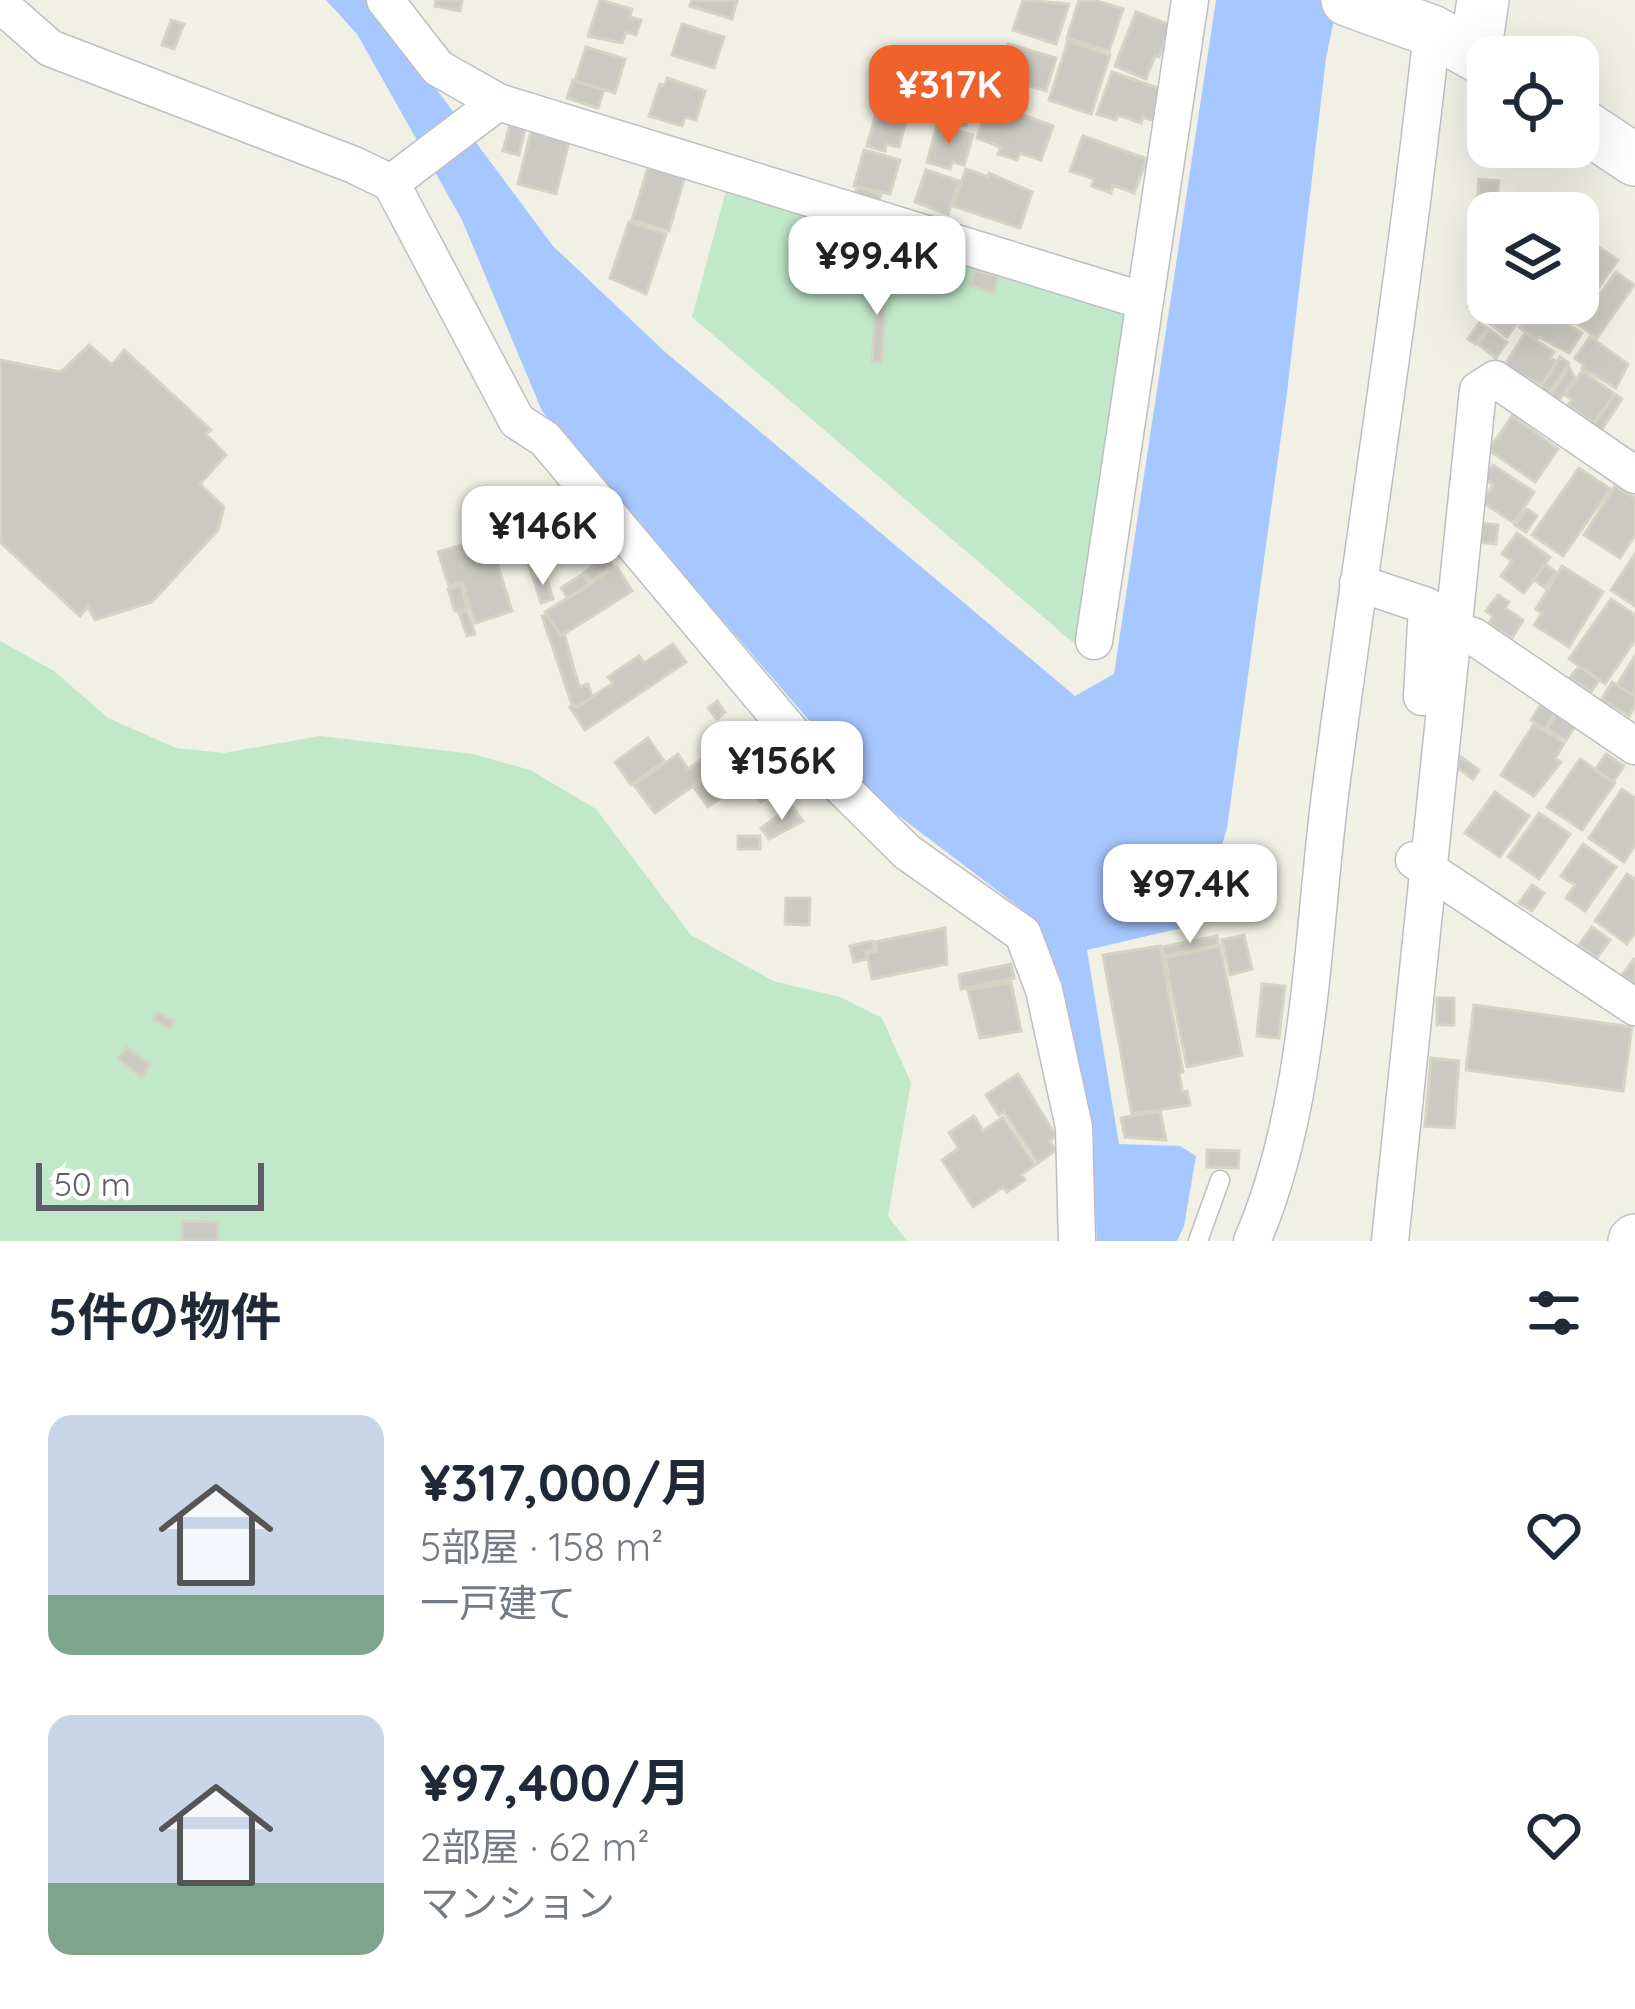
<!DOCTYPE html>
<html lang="ja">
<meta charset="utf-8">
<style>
body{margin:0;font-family:Quicksand,"Noto Sans JP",sans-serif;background:#f6f6f7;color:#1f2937;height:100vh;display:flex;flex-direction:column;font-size:45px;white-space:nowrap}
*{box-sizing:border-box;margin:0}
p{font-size:39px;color:#747a83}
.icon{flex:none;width:66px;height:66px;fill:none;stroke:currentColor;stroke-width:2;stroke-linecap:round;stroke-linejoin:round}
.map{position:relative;height:1241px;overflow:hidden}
.sheet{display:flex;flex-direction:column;background:#fff;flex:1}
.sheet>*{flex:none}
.tools{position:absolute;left:1467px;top:36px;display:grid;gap:24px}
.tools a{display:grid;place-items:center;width:132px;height:132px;border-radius:24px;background:#fff;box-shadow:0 12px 48px #0002;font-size:60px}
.scale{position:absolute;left:36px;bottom:30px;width:228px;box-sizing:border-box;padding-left:12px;border:6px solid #5d5f66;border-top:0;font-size:33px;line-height:42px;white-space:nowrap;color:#5d5f66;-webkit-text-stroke:9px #fff;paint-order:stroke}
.price{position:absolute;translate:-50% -102px;padding:0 27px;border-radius:24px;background:#fff;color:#222;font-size:39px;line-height:78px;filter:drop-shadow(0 3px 6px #0008)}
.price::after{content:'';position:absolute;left:50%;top:72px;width:36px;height:27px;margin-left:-18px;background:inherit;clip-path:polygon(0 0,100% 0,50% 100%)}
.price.active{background:#ef622c;color:#fff}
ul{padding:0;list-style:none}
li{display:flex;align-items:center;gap:36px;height:300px;padding:0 48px}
li span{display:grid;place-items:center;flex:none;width:336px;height:240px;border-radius:24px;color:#555}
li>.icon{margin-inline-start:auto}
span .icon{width:144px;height:144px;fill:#fffc;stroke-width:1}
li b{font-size:51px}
h2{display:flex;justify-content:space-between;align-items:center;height:144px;padding:0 48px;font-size:51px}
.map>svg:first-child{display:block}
.green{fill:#c1e8c9}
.water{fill:#a6c7ff}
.building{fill:#cbcac2;stroke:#d5d3c3;stroke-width:3}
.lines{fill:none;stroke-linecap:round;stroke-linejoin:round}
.lane-casing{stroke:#bdbec4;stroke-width:21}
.street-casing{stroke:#bdbec4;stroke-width:39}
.secondary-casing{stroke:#c0c1c9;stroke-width:54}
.lane{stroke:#fff;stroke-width:18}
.street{stroke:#fff;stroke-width:36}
.secondary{stroke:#fff;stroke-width:51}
</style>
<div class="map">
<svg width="1635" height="1241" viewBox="0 0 1635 1241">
<rect width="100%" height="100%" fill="#f0f0e5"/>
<path class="green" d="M728,183l402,132 -53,331 -385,-329z
M0,641l54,30 54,47 68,30 48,5 96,-17 153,18 57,16 66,39 95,126 82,46 67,16 42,21 29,65 -23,133 19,25h-907z"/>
<path class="water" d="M326,0h39l31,35 157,211 111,105 411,345 39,-22 102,-674h122l-12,58 -39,335 -60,435 -28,96 -112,26 32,194 61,2 16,10 -12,70 -7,15h-80l-7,-122 -43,-165 -28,-47 -141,-107 -336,-389 -80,-191 -105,-186z"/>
<path class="building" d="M436,0h26l-2,11 -25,-5z
M600,0l32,9 -2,8 11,3 -5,15 -10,-3 -4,11 -34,-7z
M692,0h45l-5,19 -42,-13z
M1023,0l46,4 -13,40 -43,-14z
M1079,0h15l29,9 -14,42 -42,-13z
M1136,12l34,13 -11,32 -4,-1 -9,23 -31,-13z
M171,20l13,4 -10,25 -12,-4z
M682,24l42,13 -10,31 -42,-13z
M1068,41l42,14 -19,59 -42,-14z
M1008,44l48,14 -10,33 -48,-14z
M586,47l39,12 -10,34 -40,-12z
M889,69l44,16 -6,23 -47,-10z
M1112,72l49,17 -6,32 -12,-4 -2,6 -23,-8 -2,5 -19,-6z
M667,78l38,13 -9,29 -11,-3 -3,9 -33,-10 11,-32 5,2z
M573,80l31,10 -6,18 -31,-10z
M996,82l15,5 -7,19 -15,-5z
M937,87l37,11 -8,28 -38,-11z
M989,103l64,23 -12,34 -21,-7 -3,7 -19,-6 3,-7 -24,-9z
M877,110l30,8 -8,29 -13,-3 -1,7 -18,-5z
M510,124l15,4 -6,27 -16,-4z
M937,125l36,10 -9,30 -12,-3 -2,7 -23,-7z
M532,127l38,10 -14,57 -38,-10z
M1083,136l64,23 -13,34 -21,-8 -2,8 -19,-7 2,-7 -24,-8z
M864,150l36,10 -10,34 -36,-8z
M650,161l36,11 -17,59 -37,-11z
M966,169l22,8 1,-4 43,19 -12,36 -67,-22z
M926,170l33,11 -11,33 -33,-12z
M1479,179l20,2 -3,26 -19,-2z
M857,187l24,7 -3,10 -24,-7z
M1520,193l29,20h-48z
M1477,208l13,1 -3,12 -12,-2z
M629,222l37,12 -20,60 -36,-16z
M1578,233l40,27 -44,63 -30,-20h34z
M1488,240v26l-12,-8z
M1481,266l7,4v33h9l-12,16 -17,-13 6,-8 -5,-4 9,-12 -6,-5z
M975,270l23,6 -4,17 -23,-7z
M1616,272l18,13 -37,53 -21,-15 19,-29 3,3z
M875,277l8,17 2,28 -4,40h-9l3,-45 -9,-36z
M1499,303h32l-24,34 -21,-16z
M1537,303l45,30 -13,20 -30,-16 -2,3 -18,-13z
M1479,323l8,5 -12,16 -7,-5z
M1489,329l18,13 -11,16 -18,-14z
M1525,333l29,19 -4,6 7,4 -15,23 -38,-19z
M1590,337l38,27 -12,24 -34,-20 2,-3 -9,-7z
M89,345l23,20 12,-15 87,80 -5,4 20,21 -26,29 24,23 -6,23 -66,72 -57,18 -7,-13 -8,9 -80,-74v-182l61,12z
M1560,357l9,6 -21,32 -9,-6z
M1569,367l6,11 -17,24 -8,-6z
M1582,371l33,23 -21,29 -26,-18 4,-5 -7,-5z
M1615,394l7,5 -22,33 -8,-5z
M1512,416l46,33 -23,33 -46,-32z
M1493,465l41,27 -20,31 -32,-21 11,-17 -9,-6z
M1579,468l31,21 -47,67 -31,-21z
M1615,486l20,12v37l-15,23 -36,-23z
M1527,509l10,7 -11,16 -11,-7z
M1479,523l19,2 -2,19 -19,-2z
M530,532l4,12 -11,3 -3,-12z
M1517,533l33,24 -26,36 -23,-17 11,-15 -10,-7z
M489,537l23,74 -37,12 -13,-41 -13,4 -11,-34z
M534,546l9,25 -11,4 -8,-25z
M1635,554v52l-24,-16z
M607,557l6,9 -22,15 -6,-9z
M1545,564l11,8 -11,16 -11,-8z
M1562,566l41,26 -34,55 -35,-22 8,-12 -6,-4z
M617,567l15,24 -71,45 -16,-24z
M545,573l8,26 -12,4 -8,-26z
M583,574l7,11 -22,13 -7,-10z
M461,585l6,23 -12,3 -7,-22z
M1498,595l11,7 -4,6 18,12 -11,18 -23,-15 4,-7 -7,-5z
M1611,599l24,16v25l-30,44 -36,-25z
M467,610l8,24 -8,2 -8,-23z
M547,615l14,21 3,-3 15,54 9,-3 4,13 -15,10 -5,-2 -30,-89z
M673,644l13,18 -101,68 -15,-23 4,-3 3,3 36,-24 -5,-6 31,-21 5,7z
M1635,656v40l-18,-11z
M1579,666l20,14 -8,12 -21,-14z
M1612,682l23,14v10l-6,10 -27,-17z
M717,701l8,11 -8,7 -9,-11z
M1542,703l13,9 -10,17 -14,-9z
M1558,711l19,12 -11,17 -19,-11z
M1534,724l30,19 -9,16 6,3 -27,34 -33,-21z
M648,738l16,23 -33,24 -16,-23z
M747,746l33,41 -19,15 -32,-41z
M717,748l10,14 -72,51 -21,-28 44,-31 10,15z
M1606,754l18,12 -11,16 -18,-12z
M1461,757l18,13 -6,9 -18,-13z
M1580,759l35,24 -33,47 -35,-23z
M728,762l14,21 -34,24 -14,-20z
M1622,789l13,9v47l-11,17 -35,-24z
M1495,792l34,24 -29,41 -35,-24z
M792,806l11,15 -34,18 -8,-11z
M1539,813l31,21 -31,45 -31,-22z
M738,836h22v13h-22z
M1583,844l33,23 -31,44 -19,-13 9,-13 -14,-9z
M1627,874l8,5v54l-8,11 -32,-23z
M1532,885l12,8 -12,18 -13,-8z
M786,898h24l-1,27 -24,-1z
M1592,927l18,13 -13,18 -18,-13z
M945,928l2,36 -75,15 -5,-26 10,-2 -2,-9z
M1244,935l8,34 -22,6 -8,-35z
M1217,936l2,9 -55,11 -2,-9z
M872,941l2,8 -9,2 2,8 -13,3 -4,-16z
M1160,946l23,126 -4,1 3,19 5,-1 3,14 -58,9 -29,-159z
M1220,946l22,109 -55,12 -22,-109z
M1634,959h1v26l-13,-10z
M1011,964l3,14 -53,11 -2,-14z
M1011,982l10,49 -41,7 -12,-48z
M1262,984l23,2 -6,52 -22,-2z
M1437,998h17v27h-17z
M1474,1005l158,22 -9,64 -157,-21z
M158,1012l16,9 -4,8 -17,-9z
M127,1047l23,18 -8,12 -24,-18z
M1431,1058l28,3 -5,67 -29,-2z
M1018,1074l38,62 -7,5 7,9 -18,13 -34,-51 -5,3 -13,-20z
M1160,1111l6,29 -41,-3 -4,-19z
M974,1116l9,15 20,-14 32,48 -14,10 4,5 -18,12 -4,-5 -30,20 -31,-47 17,-12 -10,-15z
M1207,1150l32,1 -1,17 -31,-1z
M183,1221l35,1v19h-36z"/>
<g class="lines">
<defs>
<path id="lane" d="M1198,1241l22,-61"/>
<path id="street" d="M385,0l53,68 60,34 646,199
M0,4l50,44 304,117 37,18 126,238 28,18 273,325 89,88 116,82 21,56 30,137 3,114
M391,183l107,-81
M1358,583l69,23 -5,91
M1452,630l21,6 162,110
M1094,641l96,-641
M1414,860l221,147
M1252,1241c59,-134 60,-308 79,-454 33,-252 74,-503 101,-756
M1390,1241l88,-851 17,-11 140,96"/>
<path id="secondary" d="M1347,0l85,31 56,31
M1475,54l8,-54
M1578,122l57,38
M1634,1241l1,-1"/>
</defs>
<use href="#lane" class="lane-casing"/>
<use href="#street" class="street-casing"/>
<use href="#secondary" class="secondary-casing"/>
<use href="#lane" class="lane"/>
<use href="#street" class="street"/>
<use href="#secondary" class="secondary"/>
</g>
</svg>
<div class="tools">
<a><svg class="icon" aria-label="locate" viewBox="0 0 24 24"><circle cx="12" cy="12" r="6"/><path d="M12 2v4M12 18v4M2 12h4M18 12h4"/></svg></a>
<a><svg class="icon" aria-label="layers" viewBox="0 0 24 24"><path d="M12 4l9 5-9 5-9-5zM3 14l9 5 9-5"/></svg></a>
</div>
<div class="scale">50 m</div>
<b class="price active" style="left:949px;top:147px">¥317K</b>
<b class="price" style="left:877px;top:318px">¥99.4K</b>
<b class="price" style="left:543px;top:588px">¥146K</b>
<b class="price" style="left:782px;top:823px">¥156K</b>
<b class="price" style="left:1190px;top:946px">¥97.4K</b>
</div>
<section class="sheet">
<h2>5件の物件<svg class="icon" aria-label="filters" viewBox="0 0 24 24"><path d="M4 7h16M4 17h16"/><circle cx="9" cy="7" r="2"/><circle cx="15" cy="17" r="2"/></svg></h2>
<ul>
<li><span style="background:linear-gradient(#c9d6e8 75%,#7fa58c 0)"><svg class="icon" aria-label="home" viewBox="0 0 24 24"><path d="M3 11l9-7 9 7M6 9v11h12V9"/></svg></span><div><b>¥317,000/月</b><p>5部屋 · 158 m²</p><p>一戸建て</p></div><svg class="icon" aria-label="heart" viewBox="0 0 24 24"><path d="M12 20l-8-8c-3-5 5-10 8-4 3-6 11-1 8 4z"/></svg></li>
<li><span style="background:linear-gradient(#c9d6e8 70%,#7fa58c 0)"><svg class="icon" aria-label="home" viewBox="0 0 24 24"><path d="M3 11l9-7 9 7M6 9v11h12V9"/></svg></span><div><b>¥97,400/月</b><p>2部屋 · 62 m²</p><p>マンション</p></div><svg class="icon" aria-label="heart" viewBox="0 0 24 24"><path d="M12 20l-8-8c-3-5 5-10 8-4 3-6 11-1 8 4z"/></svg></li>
</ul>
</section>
